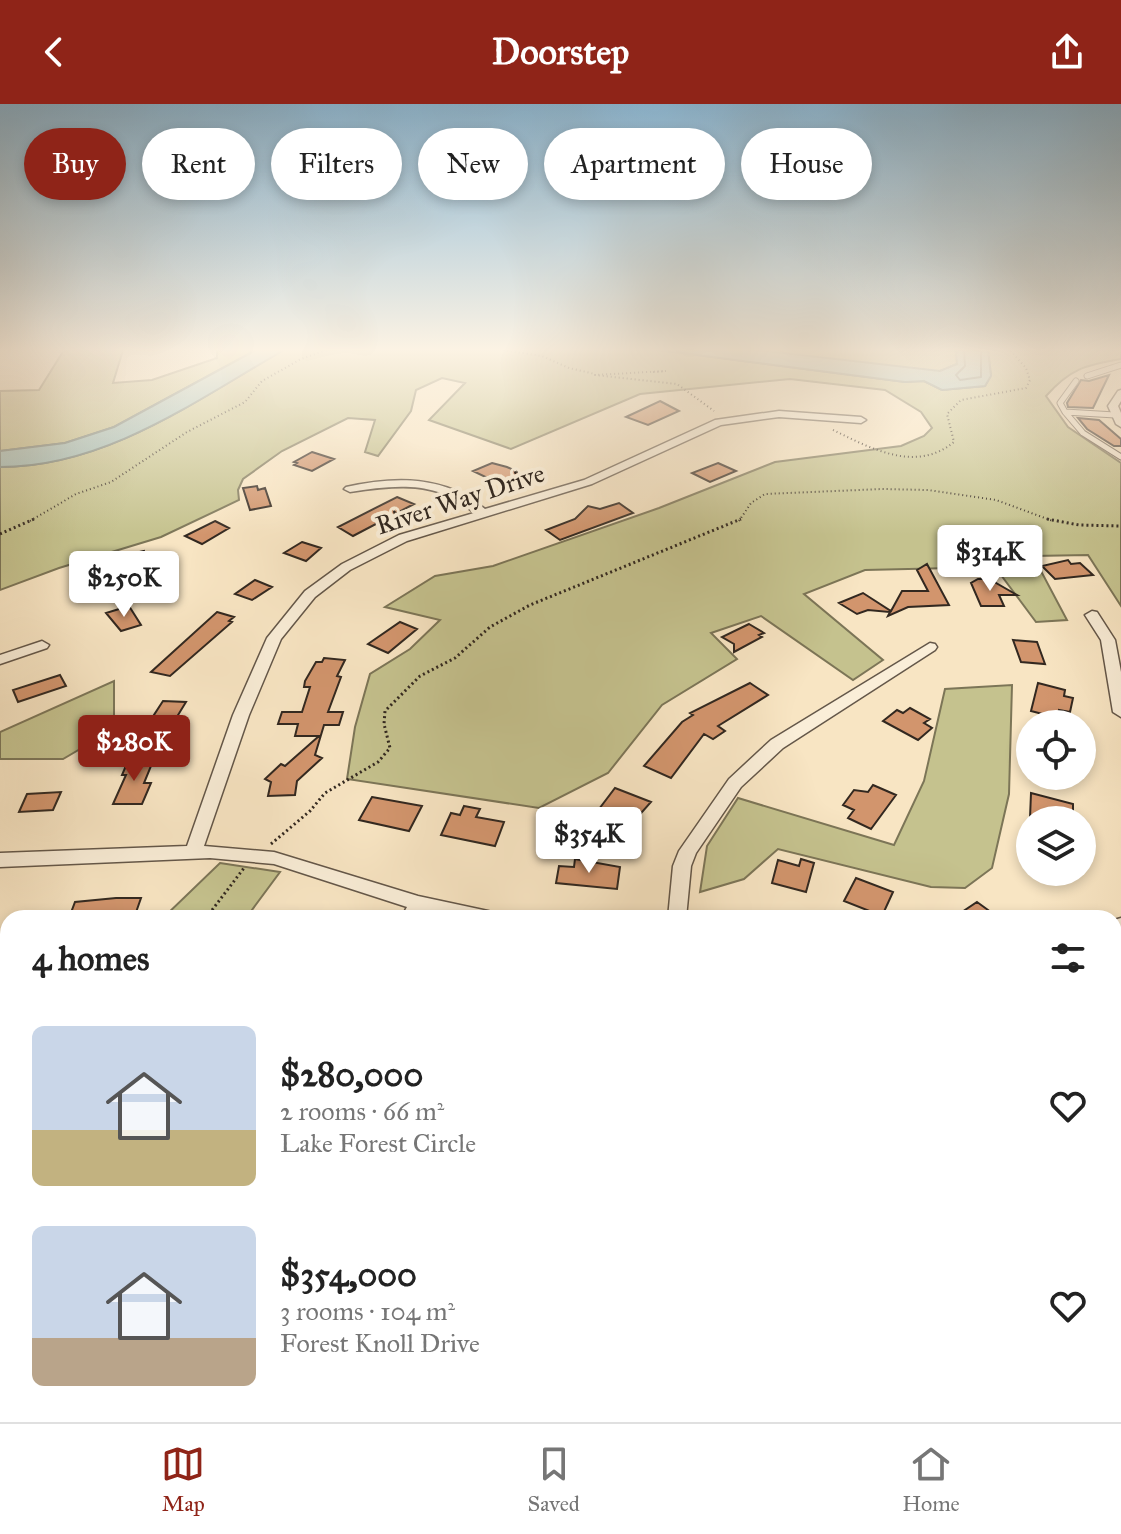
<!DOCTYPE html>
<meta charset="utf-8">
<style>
body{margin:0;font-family:"IM FELL Great Primer",serif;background:#f6f6f6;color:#222;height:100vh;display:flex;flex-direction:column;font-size:30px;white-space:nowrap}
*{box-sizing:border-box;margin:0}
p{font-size:26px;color:#767676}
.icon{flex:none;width:44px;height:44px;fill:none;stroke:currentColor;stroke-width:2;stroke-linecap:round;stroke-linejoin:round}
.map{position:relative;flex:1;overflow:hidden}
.sheet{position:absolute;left:0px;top:806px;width:1122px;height:512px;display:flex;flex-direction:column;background:#fff;border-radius:24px 24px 0 0;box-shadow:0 4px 12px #0003}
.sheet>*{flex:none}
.top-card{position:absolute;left:24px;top:24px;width:1074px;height:72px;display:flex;gap:16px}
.tools{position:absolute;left:1016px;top:606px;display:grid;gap:16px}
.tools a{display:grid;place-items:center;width:80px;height:80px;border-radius:50%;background:#fff;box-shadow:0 4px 12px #0003;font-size:40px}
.price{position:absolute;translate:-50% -68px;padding:0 18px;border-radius:8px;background:#fff;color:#222;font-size:26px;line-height:52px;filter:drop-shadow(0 2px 4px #0008)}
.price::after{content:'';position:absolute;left:50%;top:48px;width:24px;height:18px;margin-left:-12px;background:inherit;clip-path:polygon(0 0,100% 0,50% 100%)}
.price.on{background:#8f2418;color:#fff}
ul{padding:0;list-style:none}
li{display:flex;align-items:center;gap:24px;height:200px;padding:0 32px}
li span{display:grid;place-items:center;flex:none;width:224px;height:160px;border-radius:12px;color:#555}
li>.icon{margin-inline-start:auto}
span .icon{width:96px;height:96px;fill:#fffc;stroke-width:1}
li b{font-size:34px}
h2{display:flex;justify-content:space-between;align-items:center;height:96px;padding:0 32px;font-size:34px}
.tag{padding:0 28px;border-radius:36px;background:#fff;box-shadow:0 4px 12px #0003;font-size:28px;line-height:72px}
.tag.on{background:#8f2418;color:#fff}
header{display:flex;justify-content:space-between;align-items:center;height:104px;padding:0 32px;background:#8f2418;color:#fff;font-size:36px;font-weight:700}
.dock{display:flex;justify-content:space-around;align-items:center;height:112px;border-top:2px solid #e0e0e0;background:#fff;font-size:22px;color:#767676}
.dock a{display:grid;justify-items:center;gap:4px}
.dock .on{color:#8f2418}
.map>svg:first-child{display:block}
.green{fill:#c5c28e;stroke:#7c7557;stroke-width:2}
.water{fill:#9fbeba;stroke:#73827c;stroke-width:2}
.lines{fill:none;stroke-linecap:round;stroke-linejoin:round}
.shore{stroke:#68736d;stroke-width:2}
.building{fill:#d2956d;stroke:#322820;stroke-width:2}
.lane-casing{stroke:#645749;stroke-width:7}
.street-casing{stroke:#645749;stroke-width:3}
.path-far2{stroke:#322820;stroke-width:2;stroke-dasharray:1 3;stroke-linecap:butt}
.path-far1{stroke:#322820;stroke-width:3;stroke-dasharray:2 3;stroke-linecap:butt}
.path{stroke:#322820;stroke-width:4;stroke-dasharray:3 6;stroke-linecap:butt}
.lane{stroke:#faeed8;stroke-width:5}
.street{fill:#faeed8;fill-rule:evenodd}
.labels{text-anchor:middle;stroke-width:8;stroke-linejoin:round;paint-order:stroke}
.far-street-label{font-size:26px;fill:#322820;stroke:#faeed8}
</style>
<header><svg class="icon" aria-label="back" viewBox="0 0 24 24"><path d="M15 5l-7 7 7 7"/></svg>Doorstep<svg class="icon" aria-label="share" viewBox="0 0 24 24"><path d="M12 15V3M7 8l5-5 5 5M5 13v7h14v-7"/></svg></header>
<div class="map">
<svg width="1121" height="1318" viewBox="0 0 1121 1318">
<rect width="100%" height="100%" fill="#f8e5c3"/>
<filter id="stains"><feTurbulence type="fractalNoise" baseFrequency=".0025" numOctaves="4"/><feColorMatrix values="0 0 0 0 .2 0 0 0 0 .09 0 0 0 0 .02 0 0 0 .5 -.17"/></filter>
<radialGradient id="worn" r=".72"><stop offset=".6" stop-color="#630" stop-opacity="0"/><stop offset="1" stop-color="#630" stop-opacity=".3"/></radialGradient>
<path class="green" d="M64,246h59l-10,33 39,-3 65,-22v-8h39l-142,77 -49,16 -65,8v-60l39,-1z
M284,246h375l246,32 19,-1 18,9 43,-4 6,-11 -3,-25h133v9c-36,6 -51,10 -75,37l22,31 53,36v143l-33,-51 -55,1 34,64 -31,2 -41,-55 -130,3 -61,24 79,66 -30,20 -92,-64 -50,17 26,26 -75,46 -54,68 -69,35 -192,-29 8,-52 15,-53 40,-25 30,-29 -55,-13 50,-31 58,-10 166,-58 116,-46 126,-16 23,-10 8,-8 -11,-16 -36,-22 -95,-11 -150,15 -129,55 -82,-29 36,-37 -23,-5 -26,12 -5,21 -33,45 -13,-4 10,-32 -27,-2 -66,33 -39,28 -5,11 1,10 -78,37 -102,31 -59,22v-123c106,0 195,-66 284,-117z
M757,246h199l1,14 -17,7h-20z
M114,577v48l-51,30h-63v-27z
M1012,581l-3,109 -17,74 -27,20 -34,-1 -153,-38 -34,30 -44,13 7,-46 31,-48 156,47 30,-64 21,-92z
M220,759l60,9 -34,46h-83z
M8,883v175l-8,6v-179z
M157,1310h224l-6,8h-225z"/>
<path class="water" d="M256,246h28c-89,51 -178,117 -284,117v-16l65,-8 49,-16z
M659,246h98l183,21 17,-7 -1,-14h32l3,26 -6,10 -43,4 -18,-9 -19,1z"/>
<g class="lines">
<path class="shore" d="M964,246l1,16 -9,9 4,5 21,-3v-27"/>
</g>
<path class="building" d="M1109,271l-16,33 -25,-1 -1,-4 14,-23 8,1z
M660,297l19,10 -31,14 -22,-8z
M1078,314l21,2 22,19v7h-7l-27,-17z
M312,348l22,7 -22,12 -18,-6 3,-2 -3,-1z
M492,359l15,4 15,7 -22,10 -27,-13z
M718,359l18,8 -26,11 -18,-9z
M257,382l1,4 7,-2 6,18 -21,4 -7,-22z
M397,393l17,7 -61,32 -15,-9z
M619,399l14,10 -73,27 -14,-10 29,-11 13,-13 12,3z
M215,417l14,7 -27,16 -17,-8z
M302,438l19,6 -15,13 -22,-8z
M144,447l5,11 -21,5 2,4 -14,3 -6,-15z
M1068,456l3,4 9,-1 13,12 -38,4 -13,-13z
M927,460l22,41 -41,2 -20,9 2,-4 -22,-2 -11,4 -18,-11 24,-10 28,18 11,-20h26l-11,-21z
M978,475h11l28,16h-18l5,11h-23l-10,-23z
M255,476l17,7 -20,13 -17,-6z
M129,502l12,19 -20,6 -15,-18z
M217,508l17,5 -5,4 3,1 -62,54 -19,-4z
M400,518l17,7 -29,24 -20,-9z
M749,520l15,9 -5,2 3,2 -28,15v-8l-12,-7z
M1013,536l24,2 8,22 -24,-2z
M324,554l21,2 -8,16 4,1 -13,35h15l-4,13h-15l-9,30 7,3 -25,23 -2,14 -27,1 3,-14 -6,-3 16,-15 4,2 34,-30h-24l3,-12h-20l4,-12h20l8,-25h-6l1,-6 11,-19h6z
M60,571l6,11 -48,16 -5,-12z
M750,579l18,12 -50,31 7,5 -12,8 -9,-5 -33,44 -27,-12 38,-44 11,-7 -3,-2z
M1038,579l27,7 -1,6 9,2 -3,14 -11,-2 -1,8 -27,-7z
M163,597l23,1 -11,18 -23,-2z
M910,604l20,11 -6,4 8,5 -14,12 -35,-19 14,-11 6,3z
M128,657h25l-9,22h7l-9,21h-29l13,-29h-4z
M873,681l23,10 -25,34 -23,-11 6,-8 -11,-5 11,-15 14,2z
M615,684l36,14 -25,28 -33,-13z
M61,688l-8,18 -34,2 8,-18z
M1031,689l42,11v16l-43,-2z
M372,693l50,9 -13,25 -50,-11z
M464,702l16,3 -4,8 28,5 -9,24 -54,-11 10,-22 9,2z
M575,755l45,8 -3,22 -61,-6 3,-17 15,1z
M801,755l13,4 -8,29 -34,-9 6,-23 21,6z
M856,774l37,14 -11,24 -38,-15z
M116,794h25l-7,20h-65l6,-16z
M977,798l22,16h-46z"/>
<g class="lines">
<defs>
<path id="lane" d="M1087,272l34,-11
M1065,308l-5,-9 16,-22
M1115,311l-50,-3 18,21 38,24"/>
<path id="street" d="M1121,286v11l-3,5 3,7v14l-5,-3 -8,-18 10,-15z
M779,307l82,6 5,3 -5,3 -82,-6 -58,8 -129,59 -185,57 -57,29 -35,27 -34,42 -32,76 -45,131 70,6 144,44 70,15 7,2 2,5h-42l-32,-7 -4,7h-18l6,-11 -133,-43 -64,-6 -210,9v-14l187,-7 46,-131 34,-77 38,-47 37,-27 57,-29 75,-22c-36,-33 -79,-28 -124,-21l-6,-3 2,-2c49,-11 99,-12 139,22l99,-29 131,-60z
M1092,507l5,1 18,28 6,32v45l-8,-5 -12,-72 -16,-25z
M42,537l7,4 -2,3 -47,16v-9z
M930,539l5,1 2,3 -2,3 -152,98 -42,39 -45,66 -5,13 -5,52h-18l5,-52 6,-15 50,-72 42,-39z
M1121,814v18l-7,2v-18z
M1114,1126l7,3v34l-7,-3z
M8,1225v30l-8,3v-30z
M1121,1227v27l-7,3v-27z
M1121,1278v27l-7,3v-27z
M906,1310h32l4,8h-32z
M1034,1310h28l-2,7 3,-7h39l-4,8h-66z"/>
</defs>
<use href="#lane" class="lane-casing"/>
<use href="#street" class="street-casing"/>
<path class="path-far2" d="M503,246l39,6 27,12 26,6
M653,268l13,-1 -71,4 82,9 37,27
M833,326c39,19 83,43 121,12l-7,-28 14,-14 65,-12 4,-8 -4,-12 -16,-18
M30,417l46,-27 35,-12 76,-50 58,-30 17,-21 39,-22 26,-9
M739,417l12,-18 14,-9 117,-5 46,1 68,10 57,21"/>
<path class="path-far1" d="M1047,415l32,6 42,1
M0,430l34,-15
M271,740l39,-33 15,-18 53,-31 12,-14 -6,-24 1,-13 35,-35 35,-18 35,-31 40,-22 211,-86
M206,814l38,-50"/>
<path class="path" d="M0,943l8,-5"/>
<use href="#lane" class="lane"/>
<use href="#street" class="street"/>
</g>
<linearGradient id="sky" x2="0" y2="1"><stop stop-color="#8bb8d6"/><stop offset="0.57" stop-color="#fcf3e4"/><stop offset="1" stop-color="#fcf3e4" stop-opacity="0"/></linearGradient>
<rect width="1121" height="431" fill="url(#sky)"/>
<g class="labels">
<g class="far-street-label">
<text transform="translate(460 395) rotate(-18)" y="9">River Way Drive</text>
</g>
</g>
<rect width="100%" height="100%" filter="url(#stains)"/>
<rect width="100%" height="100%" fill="url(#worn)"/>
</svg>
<div class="tools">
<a><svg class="icon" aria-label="locate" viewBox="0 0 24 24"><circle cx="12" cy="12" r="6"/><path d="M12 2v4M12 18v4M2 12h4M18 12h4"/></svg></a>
<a><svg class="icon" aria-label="layers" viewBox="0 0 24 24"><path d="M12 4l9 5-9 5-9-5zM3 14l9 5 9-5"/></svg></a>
</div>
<b class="price" style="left:990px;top:489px">$314K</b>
<b class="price" style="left:124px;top:515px">$250K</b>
<b class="price on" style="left:134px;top:679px">$280K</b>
<b class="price" style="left:589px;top:771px">$354K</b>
<div class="top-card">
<a class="tag on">Buy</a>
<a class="tag">Rent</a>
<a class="tag">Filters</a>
<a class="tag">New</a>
<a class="tag">Apartment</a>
<a class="tag">House</a>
</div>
<section class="sheet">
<h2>4 homes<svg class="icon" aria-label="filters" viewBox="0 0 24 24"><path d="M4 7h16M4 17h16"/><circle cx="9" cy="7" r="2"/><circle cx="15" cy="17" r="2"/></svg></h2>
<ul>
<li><span style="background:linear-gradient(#c9d6e8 65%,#c2b280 0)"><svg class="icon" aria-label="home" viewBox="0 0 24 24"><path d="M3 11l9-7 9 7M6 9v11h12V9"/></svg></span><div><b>$280,000</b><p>2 rooms · 66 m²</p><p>Lake Forest Circle</p></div><svg class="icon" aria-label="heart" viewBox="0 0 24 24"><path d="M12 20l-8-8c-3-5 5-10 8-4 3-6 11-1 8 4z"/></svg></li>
<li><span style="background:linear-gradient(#c9d6e8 70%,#b9a48a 0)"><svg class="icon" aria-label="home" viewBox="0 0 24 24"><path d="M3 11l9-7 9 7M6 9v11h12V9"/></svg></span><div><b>$354,000</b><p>3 rooms · 104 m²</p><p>Forest Knoll Drive</p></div><svg class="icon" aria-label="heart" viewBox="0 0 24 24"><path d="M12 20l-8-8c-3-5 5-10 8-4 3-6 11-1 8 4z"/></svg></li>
</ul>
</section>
</div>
<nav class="dock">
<a class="on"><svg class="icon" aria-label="map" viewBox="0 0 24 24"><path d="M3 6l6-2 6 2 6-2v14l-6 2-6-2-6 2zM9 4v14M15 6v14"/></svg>Map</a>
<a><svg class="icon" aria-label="saved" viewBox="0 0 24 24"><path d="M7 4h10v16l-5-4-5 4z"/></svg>Saved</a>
<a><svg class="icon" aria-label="home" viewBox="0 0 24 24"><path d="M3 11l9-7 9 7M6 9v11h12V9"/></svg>Home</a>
</nav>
